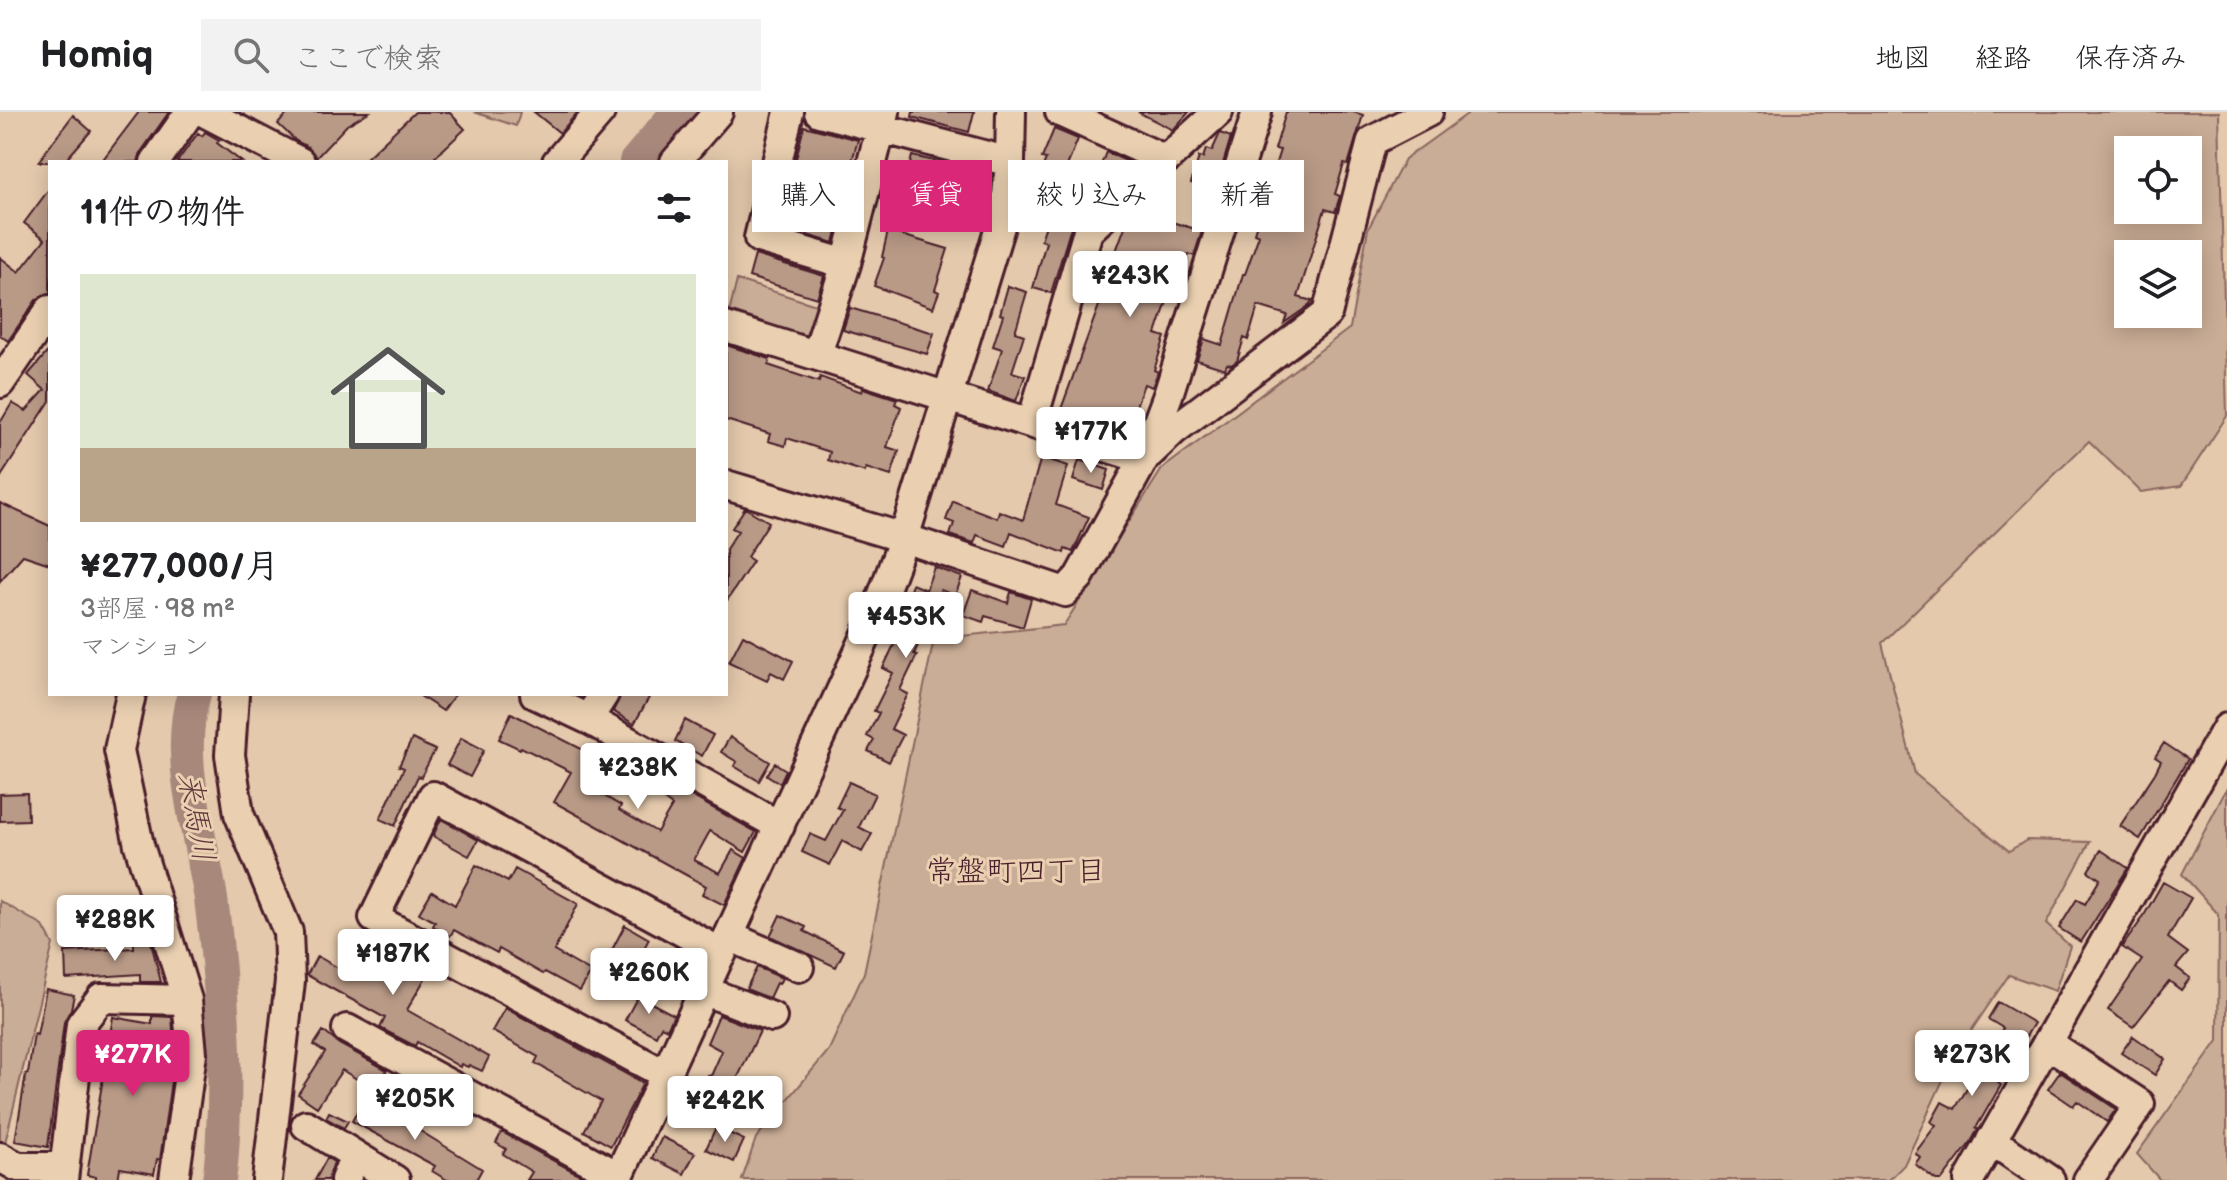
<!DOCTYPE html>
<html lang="ja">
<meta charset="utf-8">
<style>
body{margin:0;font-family:"Balsamiq Sans","Klee One",sans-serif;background:#f2f2f2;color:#202124;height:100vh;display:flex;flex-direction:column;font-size:30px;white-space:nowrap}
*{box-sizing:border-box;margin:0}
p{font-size:26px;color:#757577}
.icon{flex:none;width:44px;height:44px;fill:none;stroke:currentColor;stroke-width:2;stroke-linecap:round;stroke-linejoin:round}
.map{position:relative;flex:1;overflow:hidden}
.drawer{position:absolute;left:48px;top:48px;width:680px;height:536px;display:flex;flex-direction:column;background:#fff;border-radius:0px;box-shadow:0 4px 20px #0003}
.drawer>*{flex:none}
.banner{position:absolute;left:752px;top:48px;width:760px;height:72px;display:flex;gap:16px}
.buttons{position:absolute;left:2114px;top:24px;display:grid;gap:16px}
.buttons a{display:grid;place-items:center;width:88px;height:88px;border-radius:0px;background:#fff;box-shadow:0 4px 20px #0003;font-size:40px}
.price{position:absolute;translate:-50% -68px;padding:0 18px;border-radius:8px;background:#fff;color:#222;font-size:26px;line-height:52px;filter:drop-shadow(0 2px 4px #0008)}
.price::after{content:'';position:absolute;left:50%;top:48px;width:24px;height:18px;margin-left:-12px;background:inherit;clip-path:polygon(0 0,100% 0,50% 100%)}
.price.on{background:#db2777;color:#fff}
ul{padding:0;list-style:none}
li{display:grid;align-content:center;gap:16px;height:424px;padding:0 32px}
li+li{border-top:2px solid #e0e0e0}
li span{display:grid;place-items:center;height:248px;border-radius:0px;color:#555}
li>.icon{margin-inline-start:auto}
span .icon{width:144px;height:144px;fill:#fffc;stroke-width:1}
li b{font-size:34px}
h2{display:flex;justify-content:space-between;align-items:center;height:96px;padding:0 32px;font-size:34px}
.chip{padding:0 28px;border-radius:0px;background:#fff;box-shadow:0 4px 20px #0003;font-size:28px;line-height:72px}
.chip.on{background:#db2777;color:#fff}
header{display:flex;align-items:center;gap:48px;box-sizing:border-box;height:112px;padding:0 40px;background:#fff;border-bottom:2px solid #e0e0e0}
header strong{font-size:38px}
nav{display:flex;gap:44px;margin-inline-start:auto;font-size:28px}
.search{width:560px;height:72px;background:#f2f2f2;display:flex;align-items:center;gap:20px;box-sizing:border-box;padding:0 28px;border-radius:0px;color:#757577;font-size:30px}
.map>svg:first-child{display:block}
.green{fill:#caad96;stroke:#8a6660;stroke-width:2;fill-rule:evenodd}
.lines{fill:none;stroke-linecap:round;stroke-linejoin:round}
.river{stroke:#a9887b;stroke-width:34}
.building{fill:#b99a87;stroke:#4a1f2b;stroke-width:2}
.minor-casing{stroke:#4a1f2b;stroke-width:34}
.minor{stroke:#ead0b1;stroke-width:28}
.labels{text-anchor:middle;stroke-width:6;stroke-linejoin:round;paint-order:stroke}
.water-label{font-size:30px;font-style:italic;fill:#62393f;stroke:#ead0b1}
.neighbourhood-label{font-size:30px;fill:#4a1f2b;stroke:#ead0b1}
</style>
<header>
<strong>Homiq</strong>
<div class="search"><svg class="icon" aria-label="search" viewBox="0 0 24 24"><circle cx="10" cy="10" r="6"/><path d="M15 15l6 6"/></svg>ここで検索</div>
<nav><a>地図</a><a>経路</a><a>保存済み</a></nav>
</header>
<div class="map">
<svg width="2227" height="1068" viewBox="0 0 2227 1068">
<rect width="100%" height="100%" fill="#e4c9ac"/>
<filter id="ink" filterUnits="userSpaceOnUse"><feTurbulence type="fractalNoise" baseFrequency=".0125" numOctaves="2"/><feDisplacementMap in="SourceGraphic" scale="16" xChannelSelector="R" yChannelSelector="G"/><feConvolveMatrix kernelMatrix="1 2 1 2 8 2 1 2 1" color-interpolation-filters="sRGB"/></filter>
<g filter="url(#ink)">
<path class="green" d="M474,0h46l-4,14z
M1470,0h749l8,304 -46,70 -40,6 -52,-51 -207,202 33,131 94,77 18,-11 63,2 -44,82 24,22 -15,45 -46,-16 -55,81 -50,109 -15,15h-1147l14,-42 73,-88 35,-77 70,-334 130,-14 98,-156 188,-141 18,-99 37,-70zM2128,38h60v60h-60zM2128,142h60v60h-60z
M737,168l82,26 -9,28 -9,4 -72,-25z
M2227,676v392h-67l-23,-26 81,-113 1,-126 -37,-41z
M0,789l43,25 10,18 -50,207 -3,-2z"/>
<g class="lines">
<path class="river" d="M636,50l42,-50
M194,582c-20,63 7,141 17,205 9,69 15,139 13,208 -1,25 -1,49 -5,73"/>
</g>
<path class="building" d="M139,0h30l-28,40 -3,10h-37z
M289,0h80l-22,13 -31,33 -8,-11 -12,-6 -18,-17z
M415,0h34l16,17 -35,33h-68z
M534,0h44l-18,21z
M913,0h61l-5,20 -57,-15z
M1138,0h51l-16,18z
M1286,0h67l10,3 -15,50 -4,-1 -9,30 5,2 -5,16 -10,-3 -27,88 14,4 -2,4 -26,18 3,-8 -29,-9 -10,34 -4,-2 -7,23 -6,4 -4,-1 -2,5 -28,-9 7,-21 18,6 21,-71h2l14,-39 -5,-2 26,-83 -5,-1z
M73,3l18,16 -27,31h-26z
M804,14l54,14 -9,31 3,1 -18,71 -27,-8 2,-7 -28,-8z
M1054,17l24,10 -15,37 4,1 -8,19 -24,-10 11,-27 -4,-1z
M205,20l14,8 -2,3 25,19h-65l21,-29 4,3z
M1220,21l11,4 -16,53 -24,-7 8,-26 4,1 3,-9 6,2z
M1106,40l25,11 -4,9 -9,8 -20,-7z
M912,44l53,12 -9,32 15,4 -6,21 -72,-19 5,-20 6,2z
M50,76v105l-14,7 -28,41 -8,-6v-78l19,15 26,-33 -21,-16z
M1135,99l67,20 -8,25 -5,-2 -10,35 -7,-2 -16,47 9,3 -11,33 4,2 -6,15 -8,-3 -16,44 -46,-16 -2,7 -20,-7 41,-112 -6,-2 6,-21 5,1 23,-62z
M1049,104l23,8 -21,69 -18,-5 13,-46 -5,-2z
M888,119l60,18 -13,41 4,2 -6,16 -59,-22 10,-28 -2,-1z
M755,143l69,21 -7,22 -68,-21z
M1008,174l19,6 -12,40 9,3 -12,37 13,4 -9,25 -28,-10 14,-42 -9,-3 10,-31 -3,-1z
M850,196l84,25 -7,21 -84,-24z
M726,233l44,14 -2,6 51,17 1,-5 42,15 1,-4 34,11 -2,5 6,3 -14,40 12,4 -8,25 -25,-8 -1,4 -37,-12 2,-8 -43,-14 -2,8 -17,-5 2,-7 -44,-14z
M50,237v52l-50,77v-55l12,-20 14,8 19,-21 -17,-15z
M1041,345l27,9 -12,39 33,12 -16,35 -8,-3 -1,4 -53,-21 -5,14 -29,-11 -3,8 -24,-8 4,-12 -8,-3 7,-19 44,17 2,-7 24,9z
M1079,348l30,10 -6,20 -30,-10z
M0,391l50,23v38l-27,-9 -23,26z
M745,396l24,14 -22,35 6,4 -27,41v-53l12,-18 -6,-3z
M934,455l28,10 -7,19 -14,-6 -27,64 3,1 -17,35 8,4 -17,35 12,6 -14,27 -21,-11 6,-11 -7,-4 12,-23 -5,-2 19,-38 -10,-5 26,-55 -5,-2 8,-27 14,6z
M972,478l36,13 3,-11 20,7 -8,28 -38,-11 -2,6 -20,-7z
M743,523l50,26 -9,18 -13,-7 -4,8 -38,-18z
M417,582h38l-12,17z
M621,582h30l-17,30 -21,-13z
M511,601l82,42 5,-9 18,10 -20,35 25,15 -2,4 38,22 15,-26 -8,-6 9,-14 83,46 -11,20 -35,-21 -16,29 26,13 13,-23 13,8 -22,47 -22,-11 4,-8 -152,-84 17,-30 -50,-25 -1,2 -21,-10z
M685,608l28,15 -11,21 -27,-15z
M730,625l40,25 -11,19 -25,-15 3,-4 -16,-10z
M461,626l23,12 -14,27 -23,-12z
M412,627l23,11 -14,27 -3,-1 -23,50 -15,-7 24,-51 -5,-2z
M2164,631l24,16 -48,80 -20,-13 35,-53 6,-12 -6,-4z
M775,651l11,7 -6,13 -13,-8z
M849,670l26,12 -16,33 13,7 -10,18 -20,-11 -12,24 -28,-13 8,-18 16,7 17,-31 -6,-3z
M27,681l1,27 -28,1v-27z
M441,707l37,21 -9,16 -36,-20z
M2101,738l27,18 -47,74 -22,-14 18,-29 8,5 15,-25 -12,-8z
M476,753l32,17 7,-13 63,35 -24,47 37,21 -11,19 -35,-19 -2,2 -44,-25 -2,4 -43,-23 -4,6 -17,-10 2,-4 -16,-9 13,-22 23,14z
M2163,770l28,16 -23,40 20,15 -12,14 14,11 -9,12 -12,-9 -36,46 -25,-17 34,-50 -20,-13 20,-28z
M780,803l26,12 -2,4 40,20 -8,16 -66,-31z
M625,813l24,14 -21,39 -24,-13z
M363,822l37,21 2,-3 29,16 -24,42 82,47 -7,14 -13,-6 -1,2 -7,-3 -1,3 -43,-25 -2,4 -35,-18 5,-10 -78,-43 10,-19 25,14z
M134,826h16l11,44h-21v-8l-74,5 -1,-27 69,-4z
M676,835l21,12 -9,19 -22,-11z
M757,855l25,11 -3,6 -3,-1 -7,15 -23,-9z
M46,877l28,6 -3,14 -7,13 -16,125 -33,-6 11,-67h2l6,-40 3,1z
M638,884l36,19 -7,14 -6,-3 -5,10 -31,-16z
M1998,890l36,21 -36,60 3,2 -25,43 2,1 -7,13 -29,38h-6l-21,-16 5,-7 -5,-4 21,-28 -5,-3 11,-20 13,7 48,-81 -15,-9z
M505,896l138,75 -32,63 -27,-15 17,-30 -66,-38 3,-6 -46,-26z
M719,903l41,16 -43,90 -25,-11 16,-35 3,1 11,-25 -15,-8z
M152,904l20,1 3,36 -15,107 -3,-1 -3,15 -34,-6 -2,12h-22v-3l-9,-2 26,-158 39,7z
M323,919l16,13 48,26 -12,20 -33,-20 -25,37 -19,-13 27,-42 -11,-7z
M2133,924l32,23 -10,16 -34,-22z
M2060,960l56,37 -9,13 -30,-21 -4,5 -25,-17z
M365,985l117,72 -6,11h-29l-15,-9 3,-5 -83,-45z
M329,1000l19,9 -4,7 -18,-10z
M716,1015l28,13 -10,22 -28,-13z
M502,1020l41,23 47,25h-63l5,-8 -29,-18 3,-5 -10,-6z
M662,1025l33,16 -11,21 -32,-16z
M327,1046l7,4 -6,18h-13z"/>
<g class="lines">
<defs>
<path id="minor" d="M204,0l96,50
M789,0l-30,126 87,26
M819,0l191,50
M1060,0l106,48
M155,50l35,-50
M557,50l43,-50
M675,50l43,-50
M726,215l418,132
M817,242l29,-90 39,-152
M0,271l50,-73
M1032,310l56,-191 130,-119
M1150,341l24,-23 153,-116 45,-173 56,-29
M726,373l178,53 161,54 14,-15 65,-118 24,-64 89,-283
M131,582l-12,56 20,95 48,155 5,53 -18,127
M234,582l-4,61 9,59 49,118 2,49 -23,199
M535,582l53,25 192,107
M588,607l16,-25
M729,824l70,31
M703,878l69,27
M347,917l271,147
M2047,931l93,61 -52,76
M666,963l-292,-157 59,-122 289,157
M306,1013l89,55
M1991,1028l59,40
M0,1045l18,10h46
M63,1068l18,-156 20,-26 86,2
M345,1068l10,-24
M617,1068l256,-559 31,-83 102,-331 4,-45 1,-50
M1969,1068l258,-452"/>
</defs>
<use href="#minor" class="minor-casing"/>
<use href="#minor" class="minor"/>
</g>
</g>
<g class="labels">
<g class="water-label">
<text transform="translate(197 705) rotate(80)" y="10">来馬川</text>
</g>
<g class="neighbourhood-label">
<text x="1016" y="769">常盤町四丁目</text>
</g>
</g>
</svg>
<div class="buttons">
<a><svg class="icon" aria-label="locate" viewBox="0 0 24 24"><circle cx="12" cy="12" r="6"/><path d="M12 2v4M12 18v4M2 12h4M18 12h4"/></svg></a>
<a><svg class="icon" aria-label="layers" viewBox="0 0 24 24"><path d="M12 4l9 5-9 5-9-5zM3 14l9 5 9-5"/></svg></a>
</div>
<b class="price" style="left:1130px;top:207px">¥243K</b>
<b class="price" style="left:1091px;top:363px">¥177K</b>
<b class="price" style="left:906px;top:548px">¥453K</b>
<b class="price" style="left:638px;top:699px">¥238K</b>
<b class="price" style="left:115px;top:851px">¥288K</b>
<b class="price" style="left:393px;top:885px">¥187K</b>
<b class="price" style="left:649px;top:904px">¥260K</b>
<b class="price on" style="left:133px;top:986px">¥277K</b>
<b class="price" style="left:1972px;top:986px">¥273K</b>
<b class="price" style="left:415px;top:1030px">¥205K</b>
<b class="price" style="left:725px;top:1032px">¥242K</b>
<div class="banner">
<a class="chip">購入</a>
<a class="chip on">賃貸</a>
<a class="chip">絞り込み</a>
<a class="chip">新着</a>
</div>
<section class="drawer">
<h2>11件の物件<svg class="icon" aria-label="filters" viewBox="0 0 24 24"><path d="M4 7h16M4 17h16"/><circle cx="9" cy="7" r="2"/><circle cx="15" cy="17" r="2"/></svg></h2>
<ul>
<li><span style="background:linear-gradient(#dfe7d0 70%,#b9a48a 0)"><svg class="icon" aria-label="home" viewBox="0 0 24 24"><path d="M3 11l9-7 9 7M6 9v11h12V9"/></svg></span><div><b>¥277,000/月</b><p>3部屋 · 98 m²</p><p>マンション</p></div></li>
</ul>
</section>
</div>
